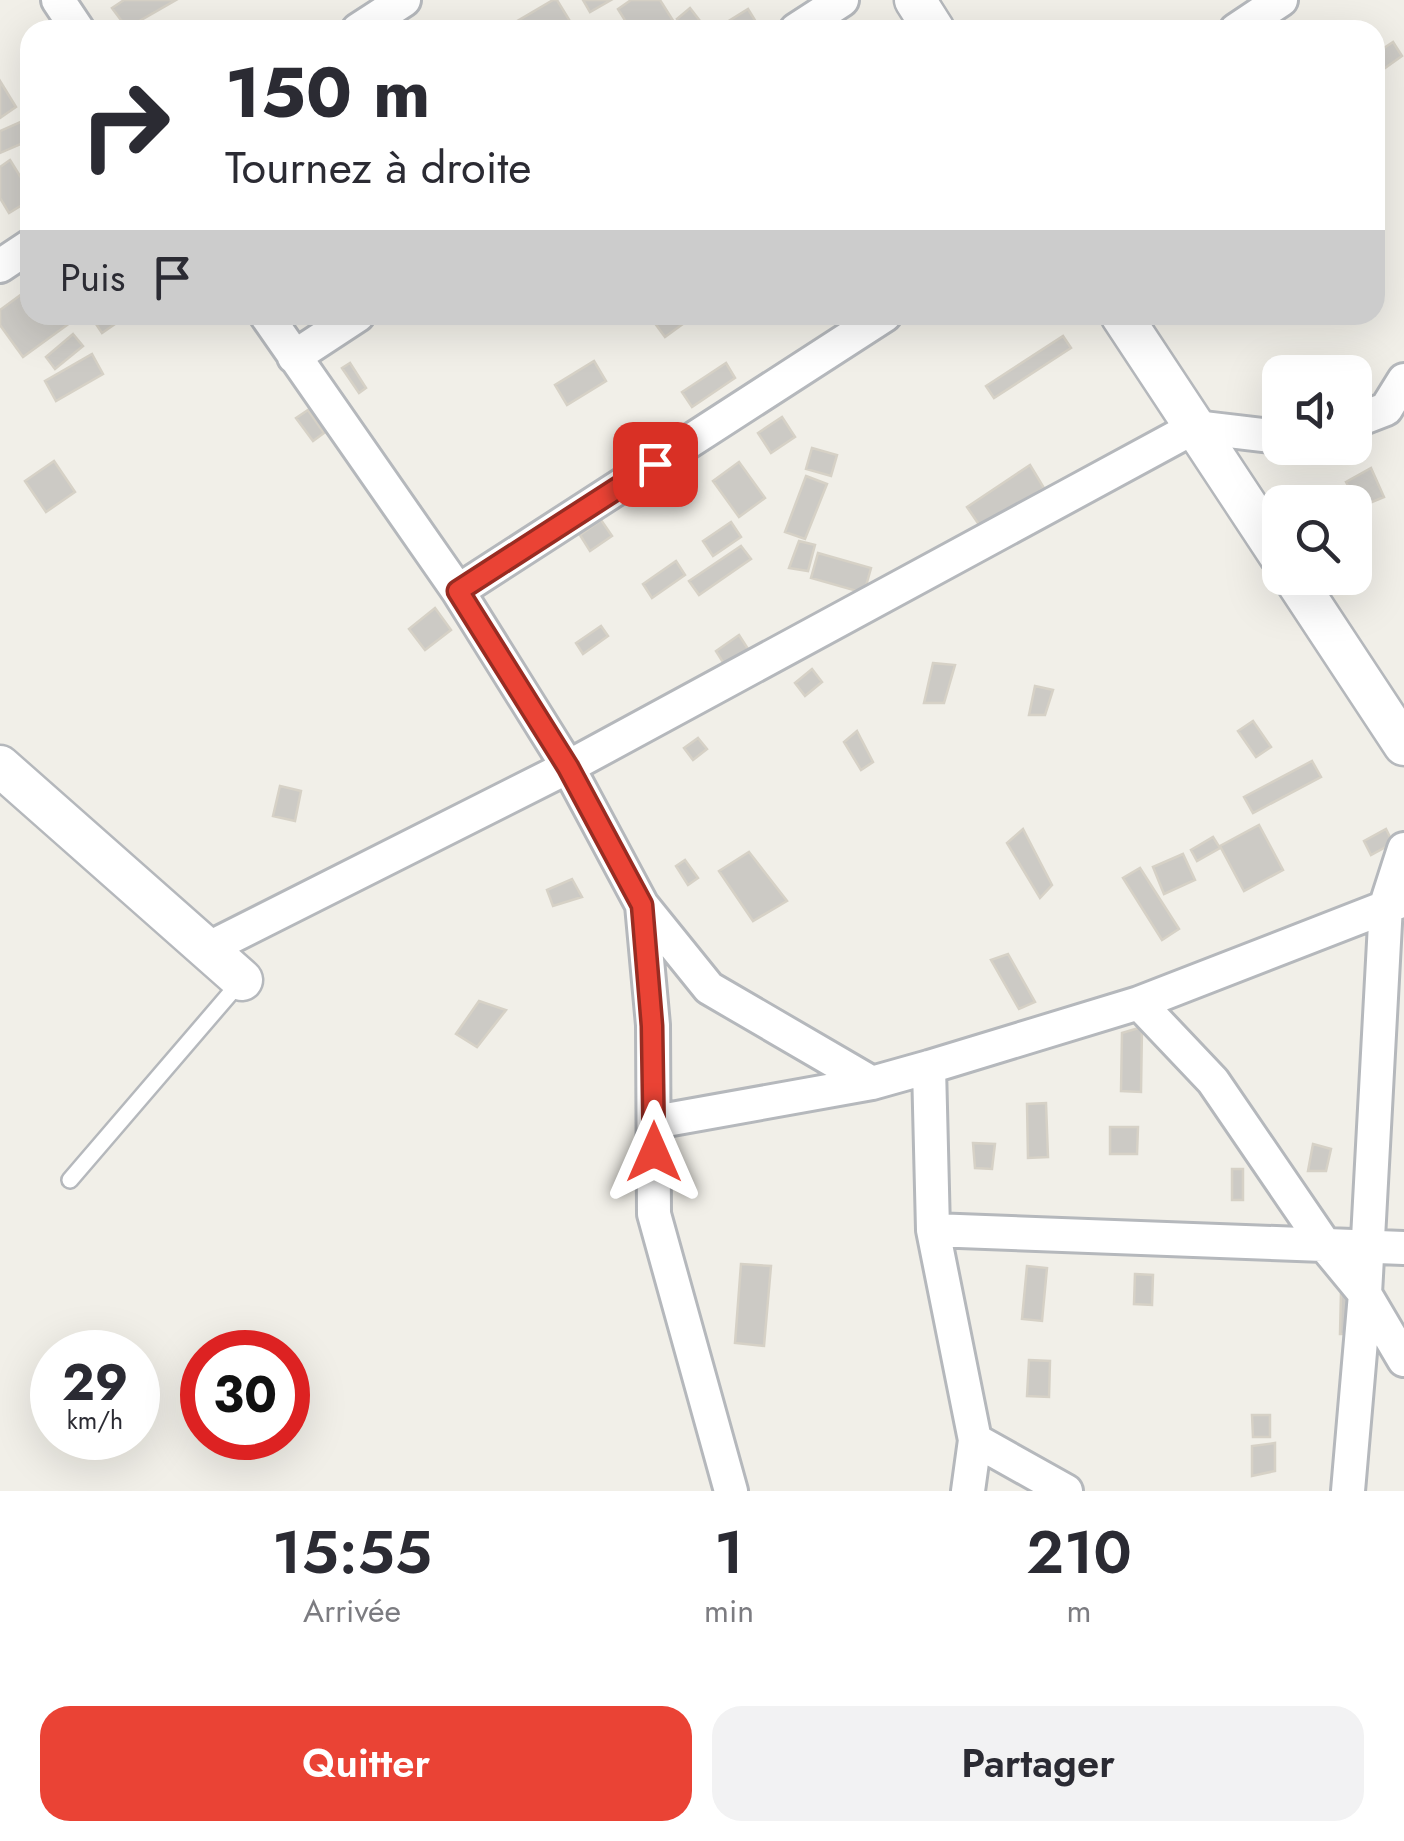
<!DOCTYPE html>
<html lang="fr">
<head>
<meta charset="utf-8">
<style>
	:root { --surface:#fff; --page:#f2f2f3; --text:#2b2b33; --muted:#7c7c81; --accent:#ea4335 }
	body { margin:0; font-family:Jost,sans-serif; background:var(--page); color:var(--text); height:100vh; display:flex; flex-direction:column; font-size:38px; white-space:nowrap }
	* { box-sizing:border-box; margin:0 }
	p { font-size:32px; color:var(--muted) }
	.icon { flex:none; width:55px; height:55px; fill:none; stroke:currentColor; stroke-width:2; stroke-linecap:round; stroke-linejoin:round }
	.map { position:relative; height:1491px; overflow:hidden }
	.side { display:flex; flex-direction:column; background:var(--surface); flex:1 }
	.side>* { flex:none }
	.guide { position:absolute; left:20px; top:20px; width:1365px; height:305px; border-radius:30px; box-shadow:0 10px 40px #0002; background:#fff; color:var(--text); overflow:hidden }
	.buttons { position:absolute; left:1262px; top:355px; display:grid; gap:20px }
	.buttons a { display:grid; place-items:center; width:110px; height:110px; border-radius:20px; background:var(--surface); box-shadow:0 10px 40px #0002; font-size:50px }
	.speed { position:absolute; left:30px; top:1330px; display:flex; gap:20px; font-size:50px; font-weight:700; text-align:center }
	.speed>* { display:grid; place-content:center; width:130px; height:130px; border-radius:50%; background:var(--surface); box-shadow:0 10px 40px #0002; line-height:1 }
	.speed small { font-size:25px; font-weight:400 }
	.speed .limit { border:15px solid #d22; background:#fff; color:#111 }
	.pin { position:absolute; display:grid; place-items:center; width:85px; height:85px; color:#fff; margin:-42px; border-radius:20px; box-shadow:0 5px 15px #0006 }
	.me { position:absolute; width:110px; margin:-55px; rotate:0deg; stroke-linejoin:round; filter:drop-shadow(0 0 8px #0008) }
	.turn { display:flex; align-items:center; gap:35px; height:210px; padding:0 40px; font-size:45px }
	.turn .icon { width:130px; height:130px; stroke-width:2.5 }
	.turn b { display:block; font-size:70px; line-height:85px }
	.then { display:flex; align-items:center; height:95px; padding:0 40px; background:#0003; gap:20px; font-size:38px }
	.eta { display:flex; justify-content:space-evenly; align-items:center; height:170px; text-align:center }
	.eta b { font-size:60px; font-weight:600; line-height:70px }
	.action { display:flex; gap:20px; margin-top:auto; padding:20px 40px }
	.action a { flex:1; height:115px; border-radius:30px; background:var(--accent); color:#fff; font-size:40px; font-weight:600; line-height:115px; text-align:center }
	.action a+a { background:var(--page); color:var(--text) }
	.map>svg:first-child { display:block }
</style>
</head>
<body>
<div class="map">
<svg width="1404" height="1491" viewBox="0 0 1404 1491">
	<rect width="100%" height="100%" fill="#f1efe8"/>
	<path fill="#cccac5" stroke="#d6d1c6" stroke-width="2.5" d="M124,0H176L127,28L112,8Z
		M553,0H557L573,26L502,30Z
		M583,0H611L590,12Z
		M631,0H660L679,30H631L618,9Z
		M690,8L707,30H685L677,19Z
		M748,9L756,22L744,30H728L724,24Z
		M1393,42L1402,56L1378,73L1375,54Z
		M0,81L16,107L0,118Z
		M25,120L30,140L0,153V131Z
		M10,160L30,192V200L9,213L0,198V167Z
		M30,288V315H71L74,320L23,357L0,325V310Z
		M90,315H128L102,333Z
		M664,315H683L687,321L665,337L654,322Z
		M73,334L83,346L55,369L46,357Z
		M1063,336L1071,348L994,398L986,386Z
		M92,354L103,374L56,401L45,381Z
		M594,361L606,381L567,405L555,385Z
		M350,363L366,388L359,393L342,368Z
		M726,363L735,378L692,407L682,392Z
		M1320,364L1346,368L1345,372H1318Z
		M308,410L324,433L313,441L296,418Z
		M782,417L795,437L771,453L758,433Z
		M812,448L837,455L831,476L806,469Z
		M54,461L75,492L46,512L25,481Z
		M739,462L765,498L739,517L713,481Z
		M1030,465L1044,488L982,529L967,507Z
		M1371,468L1384,497L1360,507L1346,482Z
		M806,476L827,484L805,539L785,532Z
		M601,520L612,536L590,551L580,535Z
		M731,522L741,537L713,556L703,541Z
		M799,541L815,545L808,571L789,568Z
		M741,546L751,559L699,595L689,581Z
		M818,553L871,568L864,593L811,578Z
		M676,561L685,575L652,598L643,584Z
		M435,608L451,630L425,650L409,629Z
		M601,626L608,636L583,654L576,643Z
		M739,635L750,652L726,667L716,651Z
		M933,663L955,665L944,703H924Z
		M812,669L822,682L805,696L795,683Z
		M1035,686L1053,690L1045,715H1029Z
		M1253,721L1271,747L1256,757L1238,731Z
		M857,731L873,762L861,770L844,742Z
		M698,738L707,749L693,760L684,748Z
		M1312,761L1321,777L1253,813L1244,797Z
		M280,786L301,791L295,821L273,816Z
		M1259,825L1283,870L1244,891L1220,846Z
		M1023,829L1052,885L1040,898L1007,843Z
		M1386,829L1393,843L1371,855L1364,841Z
		M1213,837L1220,848L1197,861L1191,850Z
		M749,852L787,901L753,921L719,871Z
		M1183,854L1195,880L1164,894L1153,867Z
		M685,860L698,878L688,885L676,866Z
		M1140,868L1179,929L1162,940L1123,878Z
		M572,879L582,897L553,906L547,890Z
		M1008,954L1035,1002L1019,1009L991,960Z
		M479,1001L506,1010L477,1047L456,1034Z
		M1142,1027L1141,1092L1121,1091L1122,1033Z
		M1046,1103L1048,1157L1028,1158L1027,1104Z
		M1110,1127H1138L1137,1154H1110Z
		M973,1143L995,1144L992,1169L975,1168Z
		M1313,1144L1331,1149L1326,1171H1308Z
		M1232,1169H1243V1200H1232Z
		M741,1264L771,1266L764,1346L735,1343Z
		M1027,1266L1047,1268L1042,1321L1022,1319Z
		M1135,1274L1153,1275L1152,1305L1134,1304Z
		M1341,1292H1353L1351,1334H1340Z
		M1029,1360L1050,1361L1049,1397L1027,1396Z
		M1252,1415H1270V1437H1253Z
		M1275,1443V1471L1252,1476V1446Z"/>
	<g fill="none" stroke-linecap="round" stroke-linejoin="round">
		<defs>
			<path id="service" d="M70,1180L240,982"/>
			<path id="minor" d="M58,0L78,30
				M358,30L404,0
				M796,30L842,0
				M1236,30L1281,0
				M0,266L30,246
				M266,315L458,591L568,767L642,905L653,1025L654,1214L731,1491
				M294,357L358,315
				M1355,421L1386,409L1404,380
				M458,591L885,315
				M642,905L709,988L872,1083
				M207,949L568,767L1195,427L1280,437
				M1139,1003L1213,1081L1327,1248L1365,1294L1404,1360
				M929,1067L933,1230L975,1440L968,1491
				M655,1122L872,1083L929,1067L1139,1003L1404,900
				M933,1230L1404,1248
				M975,1440L1066,1491
				M1348,1491L1365,1294L1386,905L1404,849"/>
			<path id="tertiary" d="M915,0L934,30
				M1121,315L1280,556
				M1294,578L1404,745
				M0,766L242,980"/>
		</defs>
		<use href="#service" stroke="#b5b8bc" stroke-width="20"/>
		<use href="#minor" stroke="#b5b8bc" stroke-width="38"/>
		<use href="#tertiary" stroke="#b5b8bc" stroke-width="45"/>
		<use href="#service" stroke="#fff" stroke-width="15"/>
		<use href="#minor" stroke="#fff" stroke-width="32"/>
		<use href="#tertiary" stroke="#fff" stroke-width="40"/>
	</g>
	<g fill="none" stroke-linecap="round" stroke-linejoin="round">
		<defs>
			<path id="route" d="M654,1152L652,1026L642,905L568,767L458,591L655,464"/>
		</defs>
		<use href="#route" stroke="#982c22" stroke-width="25"/>
		<use href="#route" stroke="#ea4335" stroke-width="18"/>
	</g>
</svg>
<div class="buttons">
<a><svg class="icon" aria-label="sound" viewBox="0 0 24 24"><path d="M4 9h4l5-4v14l-5-4H4zM17 9q2 3 0 6"/></svg></a>
<a><svg class="icon" aria-label="search" viewBox="0 0 24 24"><circle cx="10" cy="10" r="6"/><path d="M15 15l6 6"/></svg></a>
</div>
<div class="speed"><div>29<small>km/h</small></div><div class="limit">30</div></div>
<div class="pin" style="left:655px;top:464px;background:#d93025"><svg class="icon" aria-label="arrive" viewBox="0 0 24 24"><path d="M6 21V4h12l-3 4 3 4H6"/></svg></div>
<svg class="me" style="left:654px;top:1152px" viewBox="-20 -20 40 40"><path d="M0-17L14 15 0 8-14 15z" fill="#ea4335" stroke="#fff" stroke-width="4"/></svg>
<div class="guide">
<div class="turn"><svg class="icon" aria-label="right" viewBox="0 0 24 24"><path d="M7 20v-9h11M14 6l5 5-5 5"/></svg><div><b>150 m</b>Tournez à droite</div></div>
<div class="then">Puis<svg class="icon" aria-label="arrive" viewBox="0 0 24 24"><path d="M6 21V4h12l-3 4 3 4H6"/></svg></div>
</div>
</div>
<section class="side">
<div class="eta">
<div><b>15:55</b><p>Arrivée</p></div>
<div><b>1</b><p>min</p></div>
<div><b>210</b><p>m</p></div>
</div>
<div class="action"><a>Quitter</a><a>Partager</a></div>
</section>
</body>
</html>
